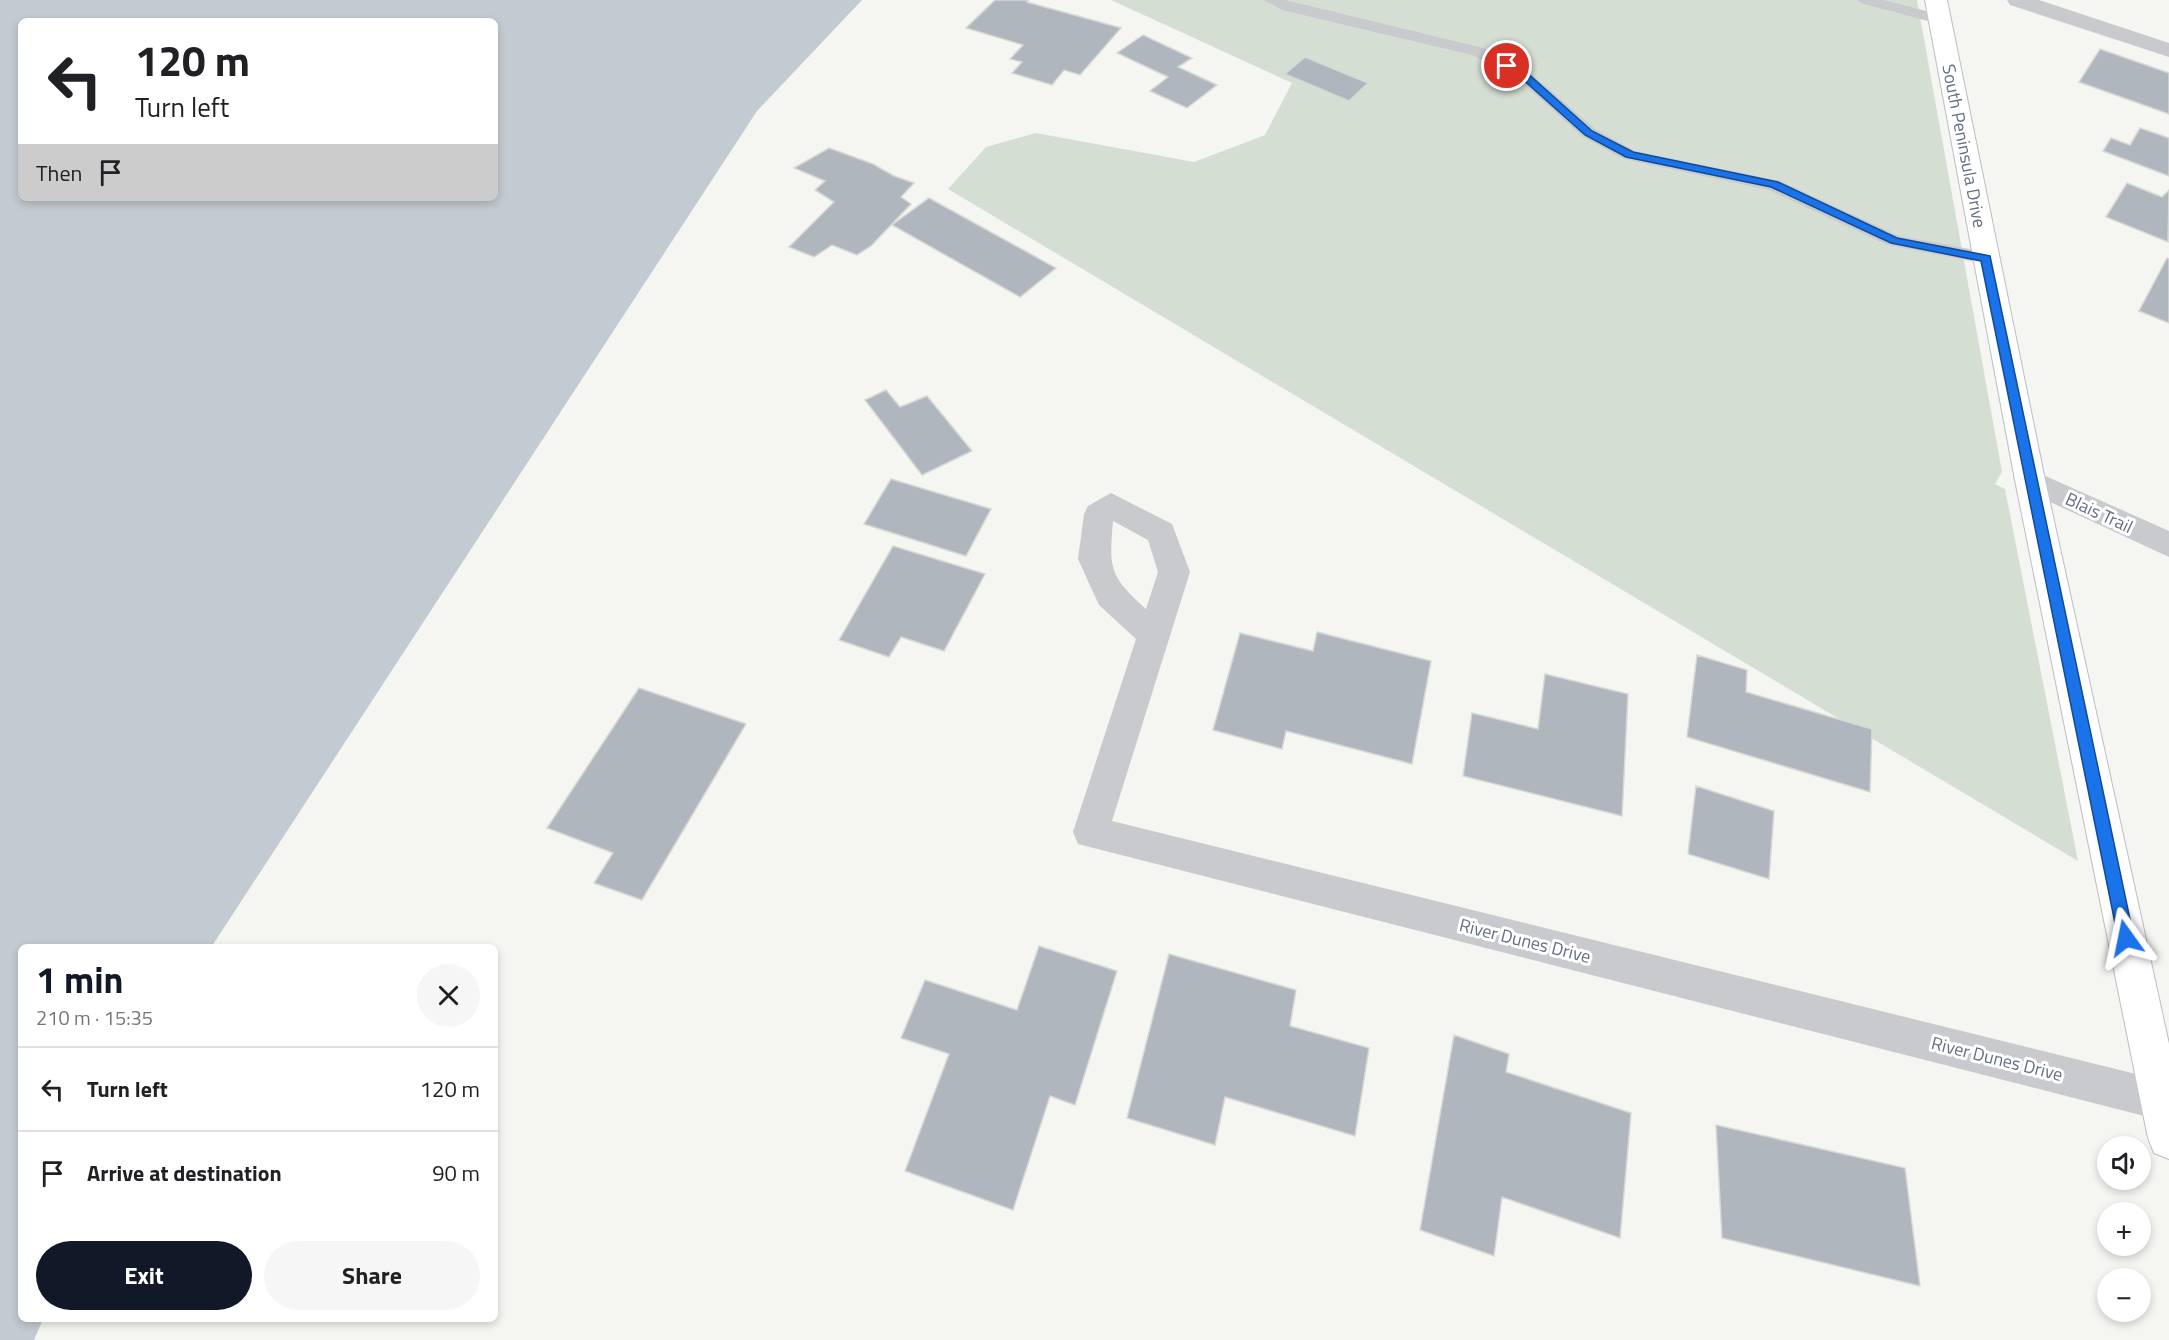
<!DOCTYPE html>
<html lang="en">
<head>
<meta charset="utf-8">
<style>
	:root { --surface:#fff; --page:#f6f6f6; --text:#202124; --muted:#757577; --line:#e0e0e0; --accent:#111827 }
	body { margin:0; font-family:"Titillium Web",sans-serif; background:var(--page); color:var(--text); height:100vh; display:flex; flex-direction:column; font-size:22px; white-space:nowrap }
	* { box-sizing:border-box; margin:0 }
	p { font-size:20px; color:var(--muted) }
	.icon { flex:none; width:33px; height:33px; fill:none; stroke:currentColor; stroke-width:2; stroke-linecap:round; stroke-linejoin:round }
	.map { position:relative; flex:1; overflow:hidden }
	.sheet { position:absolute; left:18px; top:944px; width:480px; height:378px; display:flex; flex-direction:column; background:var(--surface); border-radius:9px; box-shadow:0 3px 9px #0003 }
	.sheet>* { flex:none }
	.banner { position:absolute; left:18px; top:18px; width:480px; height:183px; border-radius:9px; box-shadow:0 3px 9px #0003; background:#fff; color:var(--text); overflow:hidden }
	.buttons { position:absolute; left:2097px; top:1136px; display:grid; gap:12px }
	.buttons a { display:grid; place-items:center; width:54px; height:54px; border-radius:50%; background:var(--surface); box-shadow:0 3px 9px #0003; font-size:30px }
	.pin { position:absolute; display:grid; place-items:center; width:51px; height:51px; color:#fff; margin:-26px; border:3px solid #fff; border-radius:50%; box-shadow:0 2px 6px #0007 }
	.me { position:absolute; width:66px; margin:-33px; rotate:348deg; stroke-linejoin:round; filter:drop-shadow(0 0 4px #0008) }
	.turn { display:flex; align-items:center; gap:21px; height:126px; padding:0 18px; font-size:27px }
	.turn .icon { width:78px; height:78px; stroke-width:2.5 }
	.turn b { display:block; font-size:42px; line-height:51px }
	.then { display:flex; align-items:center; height:57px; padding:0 18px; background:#0003; gap:12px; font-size:22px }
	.round { display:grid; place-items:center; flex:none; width:63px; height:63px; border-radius:32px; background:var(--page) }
	.overview { display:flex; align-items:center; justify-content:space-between; height:102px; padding:0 18px }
	h1 { font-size:36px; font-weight:700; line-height:45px; color:var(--accent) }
	.button { display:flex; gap:12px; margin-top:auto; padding:12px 18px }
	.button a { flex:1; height:69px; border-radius:36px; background:var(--accent); color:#fff; font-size:24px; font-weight:700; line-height:69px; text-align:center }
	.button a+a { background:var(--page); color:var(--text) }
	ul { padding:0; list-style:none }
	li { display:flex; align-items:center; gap:18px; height:84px; padding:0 18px; border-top:2px solid var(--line) }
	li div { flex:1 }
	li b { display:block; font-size:22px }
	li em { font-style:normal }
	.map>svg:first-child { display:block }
</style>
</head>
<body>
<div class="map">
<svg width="2169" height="1340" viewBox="0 0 2169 1340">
	<rect width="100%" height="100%" fill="#f5f6f2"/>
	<path fill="#d5ded3" d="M1111,0H1917L2002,472L1995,484L2005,489L2078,861L948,189L986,147L1036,133L1194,162L1265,135L1292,83Z"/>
	<path fill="#c3cbd2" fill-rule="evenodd" d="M0,0H862L757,111L212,946H21V1318L43,1319L34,1340H0ZM21,21H495V198H21Z"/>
	<path fill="#b0b6bd" stroke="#d7d8d5" stroke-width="1.5" d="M995,0H1029L1027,2L1121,28L1080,75L1064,70L1052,85L1012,73L1022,62L1010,59L1023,45L966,28Z
		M1143,35L1192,58L1178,67L1217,85L1187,108L1150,91L1168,77L1117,53Z
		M2100,49L2169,73V114L2079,82Z
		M1305,57L1368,83L1349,101L1285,74Z
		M2140,128L2169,138V176L2103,151L2111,138L2130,145Z
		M829,148L873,164L894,176L914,183L901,197L911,204L871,246L857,255L832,245L814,257L789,247L834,202L815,190L825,181L794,168Z
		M2127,183L2162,197L2169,190L2168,242L2106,217Z
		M929,198L1056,268L1020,297L892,225Z
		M2167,258L2169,259V323L2139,311Z
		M886,390L900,407L927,396L972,451L922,475L865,400Z
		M891,479L991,509L966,556L864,524Z
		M893,546L985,574L944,651L901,637L889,657L839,640Z
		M1317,632L1431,661L1412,764L1286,731L1282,749L1213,730L1240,633L1313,651Z
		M1697,655L1747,670L1746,692L1872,729L1870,792L1687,737Z
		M1545,674L1628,694L1622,816L1463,776L1472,713L1538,729Z
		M639,688L746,724L642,900L594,883L613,853L547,828Z
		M1696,786L1774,811L1769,879L1688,854Z
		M1039,946L1117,971L1075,1105L1050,1096L1013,1210L905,1171L949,1054L901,1038L925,980L1017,1010Z
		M1169,954L1296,990L1290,1026L1369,1048L1355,1136L1225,1097L1215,1145L1127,1118Z
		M1454,1035L1509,1054L1506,1072L1631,1113L1620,1238L1502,1197L1494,1256L1420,1230Z
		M1716,1125L1905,1168L1920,1286L1722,1238Z"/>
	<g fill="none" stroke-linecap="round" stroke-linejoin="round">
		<defs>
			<path id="secondary" d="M1925,0H1947L2045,480L2169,1044V1159L2154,1153L2148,1138L2015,480Z"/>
		</defs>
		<use href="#secondary" stroke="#babdc3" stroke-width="2"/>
		<path fill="#c8cace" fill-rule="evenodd" d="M1264,0H1285L1483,48L1528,71L1595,129L1635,151L1780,181L1899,236L1986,252L1993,254L1995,258L1993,262L1986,264L1888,245L1769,190L1624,159L1583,137L1516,77L1472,55L1282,10Z
			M1858,0H1884L1945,16L1947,19L1939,24L1861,3Z"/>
		<path fill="#c8cace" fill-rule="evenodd" d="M2007,0H2039L2169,43V57L2010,5Z
			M2030,469L2169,531V557L2020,488L2015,480L2020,472Z
			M1111,493L1172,524L1190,572L1112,821L2160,1080L2169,1083V1117L2160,1120L1078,844L1073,832L1136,639L1099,605L1078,559L1084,514L1088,506ZM1113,521L1148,540L1158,572L1146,609C1109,576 1109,569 1113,521Z"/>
		<use href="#secondary" fill="#fff" fill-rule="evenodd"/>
	</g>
	<path fill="#1a73e8" stroke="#114b97" stroke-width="1.5" d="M1507,63L1526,72L1592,131L1633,152L1778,182L1897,238L1990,256L2134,938L2131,943L2126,945L2120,943L2118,938L1981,261L1891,243L1771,187L1626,157L1585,135L1519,76L1504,68V64Z"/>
	<g text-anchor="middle" stroke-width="6" stroke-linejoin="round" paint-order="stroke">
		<g font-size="18" fill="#636f86" stroke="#fff">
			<text transform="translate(1964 146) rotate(79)" y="6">South Peninsula Drive</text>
			<text transform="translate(2099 513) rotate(25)" y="6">Blais Trail</text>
			<text transform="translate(1525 941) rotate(14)" y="6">River Dunes Drive</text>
			<text transform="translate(1997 1059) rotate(14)" y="6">River Dunes Drive</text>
		</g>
	</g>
</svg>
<div class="buttons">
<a><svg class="icon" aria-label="sound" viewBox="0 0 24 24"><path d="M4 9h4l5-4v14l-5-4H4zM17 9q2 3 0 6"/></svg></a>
<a>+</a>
<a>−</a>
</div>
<div class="pin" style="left:1507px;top:66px;background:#d93025"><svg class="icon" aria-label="arrive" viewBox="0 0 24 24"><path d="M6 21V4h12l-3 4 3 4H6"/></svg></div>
<svg class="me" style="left:2126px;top:938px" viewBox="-20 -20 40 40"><path d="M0-17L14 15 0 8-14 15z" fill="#1a73e8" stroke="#fff" stroke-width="4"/></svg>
<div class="banner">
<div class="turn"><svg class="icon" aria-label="left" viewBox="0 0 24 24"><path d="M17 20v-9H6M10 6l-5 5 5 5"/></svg><div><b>120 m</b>Turn left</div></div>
<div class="then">Then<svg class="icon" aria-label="arrive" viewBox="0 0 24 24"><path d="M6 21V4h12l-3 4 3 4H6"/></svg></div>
</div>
<section class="sheet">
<div class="overview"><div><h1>1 min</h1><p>210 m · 15:35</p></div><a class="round"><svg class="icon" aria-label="close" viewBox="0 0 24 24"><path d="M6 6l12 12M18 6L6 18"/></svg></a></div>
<ul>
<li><svg class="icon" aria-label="left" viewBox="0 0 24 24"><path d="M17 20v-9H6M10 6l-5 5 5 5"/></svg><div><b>Turn left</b></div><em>120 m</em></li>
<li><svg class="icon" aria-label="arrive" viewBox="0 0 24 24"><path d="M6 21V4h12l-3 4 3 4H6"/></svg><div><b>Arrive at destination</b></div><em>90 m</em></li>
</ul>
<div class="button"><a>Exit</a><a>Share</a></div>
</section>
</div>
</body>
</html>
